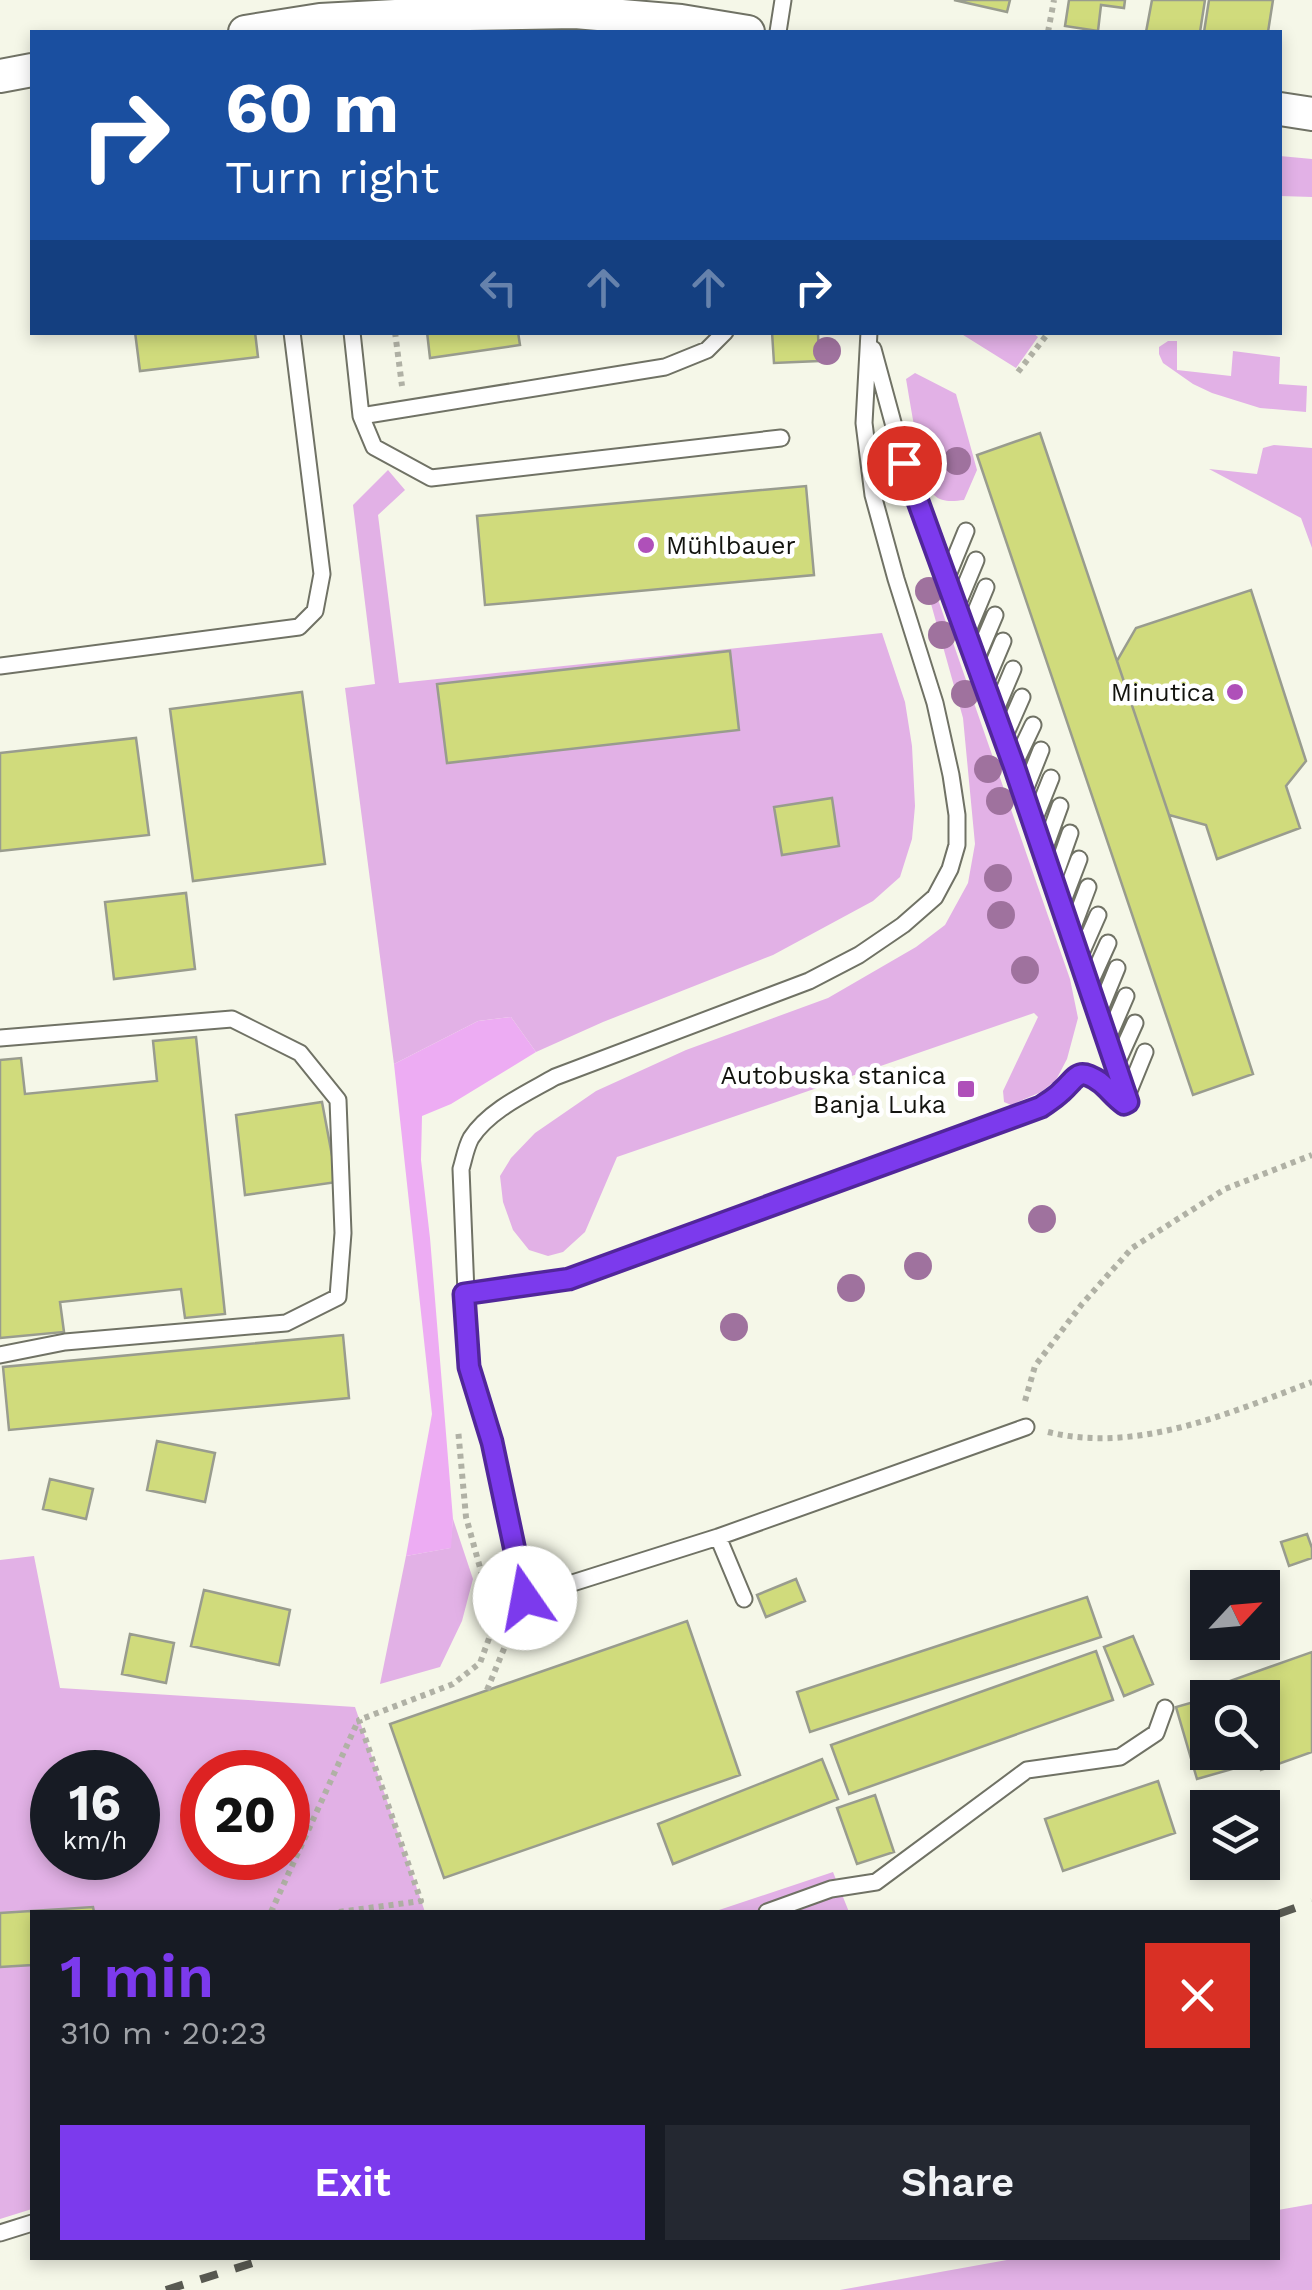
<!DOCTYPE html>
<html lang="en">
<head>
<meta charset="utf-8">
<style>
	:root { --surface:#171b24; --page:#242831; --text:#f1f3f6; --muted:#9ea1a6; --accent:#7c3aed }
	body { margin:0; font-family:"Work Sans",sans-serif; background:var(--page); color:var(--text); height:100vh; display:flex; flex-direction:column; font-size:38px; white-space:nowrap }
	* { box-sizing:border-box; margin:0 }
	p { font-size:32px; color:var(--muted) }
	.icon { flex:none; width:55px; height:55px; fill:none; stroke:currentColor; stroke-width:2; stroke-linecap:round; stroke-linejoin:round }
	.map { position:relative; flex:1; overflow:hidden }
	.sheet { position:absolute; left:30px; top:1910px; width:1250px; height:350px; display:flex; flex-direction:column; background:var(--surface); border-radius:0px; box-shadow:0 5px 15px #0003 }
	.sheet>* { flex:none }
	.banner { position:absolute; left:30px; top:30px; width:1252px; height:305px; border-radius:0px; box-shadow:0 5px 15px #0003; background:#1a4fa0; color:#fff; overflow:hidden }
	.needle { width:65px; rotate:64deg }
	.tools { position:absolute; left:1190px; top:1570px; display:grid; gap:20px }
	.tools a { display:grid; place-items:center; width:90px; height:90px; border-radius:0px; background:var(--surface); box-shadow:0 5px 15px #0003; font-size:50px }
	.speed { position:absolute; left:30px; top:1750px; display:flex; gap:20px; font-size:50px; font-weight:700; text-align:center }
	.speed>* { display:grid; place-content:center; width:130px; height:130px; border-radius:50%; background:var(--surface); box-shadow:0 5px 15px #0003; line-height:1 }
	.speed small { font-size:25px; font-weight:400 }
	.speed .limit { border:15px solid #d22; background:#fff; color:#111 }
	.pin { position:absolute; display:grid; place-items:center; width:85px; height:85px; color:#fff; margin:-42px; border:5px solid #fff; border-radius:50%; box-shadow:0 2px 10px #0007 }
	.me { position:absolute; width:110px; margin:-55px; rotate:348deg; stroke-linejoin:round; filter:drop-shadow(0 0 8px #0008) }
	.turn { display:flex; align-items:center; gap:35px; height:210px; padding:0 30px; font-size:45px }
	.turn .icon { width:130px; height:130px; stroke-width:2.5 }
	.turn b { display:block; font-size:70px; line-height:85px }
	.lanes { display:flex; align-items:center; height:95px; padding:0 30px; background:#0003; justify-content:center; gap:50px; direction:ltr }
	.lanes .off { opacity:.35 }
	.round { display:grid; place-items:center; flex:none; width:105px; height:105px; border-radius:0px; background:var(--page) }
	.headline { display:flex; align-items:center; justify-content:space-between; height:170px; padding:0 30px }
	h1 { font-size:60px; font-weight:600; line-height:75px; color:var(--accent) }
	.cta { display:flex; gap:20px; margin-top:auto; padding:20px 30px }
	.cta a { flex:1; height:115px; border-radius:0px; background:var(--accent); color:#fff; font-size:40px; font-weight:600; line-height:115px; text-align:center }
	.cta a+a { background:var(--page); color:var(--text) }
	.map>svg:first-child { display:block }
</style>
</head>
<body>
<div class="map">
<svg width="1312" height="2290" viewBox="0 0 1312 2290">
	<rect width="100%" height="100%" fill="#f5f7e8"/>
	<path fill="#e2b1e6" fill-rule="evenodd" d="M1280,156L1312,159V197L1280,196Z
		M960,333H1033L1038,337L1016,368Z
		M1168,341H1177V370L1231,376L1233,351L1280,357L1279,384L1307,386L1306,412L1260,408L1212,393L1193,384L1163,363L1159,354V347Z
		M915,373L956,394L977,470L964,500C954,501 942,503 934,495C922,482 910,401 906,379Z
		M1274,445L1312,448V548L1301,518L1209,469L1257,474L1263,448Z
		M388,470L405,490L378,515L399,683L882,633L905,702L912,746L915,806L912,839L900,877L873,901L773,955L603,1022L536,1052L511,1017L478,1021L394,1064L345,688L375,684L353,505Z
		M933,585L1070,979L1078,1018L1067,1059L1056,1080L1041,1092L1011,1105L1004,1102L1003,1091L1038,1017L1034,1013L617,1157L585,1232L563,1252L548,1256L529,1250L513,1230L503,1202L500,1176L511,1158L535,1133L596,1091L686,1050L828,998L916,947L945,925L968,883L975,844L963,718L926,586Z
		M453,1519L473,1579L462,1621L440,1667L380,1684L406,1556L450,1548Z
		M34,1556L60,1688L355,1707L425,1912H32V2209L0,2219V1560ZM52,1772H138V1858H52ZM202,1772H288V1858H202Z
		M833,1872L849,1912H713Z
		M1312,2204V2290H840L1018,2258H1278V2210Z"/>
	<path fill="#edacf3" d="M511,1017L536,1052L451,1104L422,1116L421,1160L430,1238L453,1519L451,1548L406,1556L432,1414L394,1064L478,1021Z"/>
	<path fill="#d0db7c" stroke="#999c8e" stroke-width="2.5" d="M954,0H1010L1007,12Z
		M1069,0H1125L1124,8L1101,5L1098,31L1065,26Z
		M1152,0H1205L1200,32H1146Z
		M1209,0H1273L1268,32H1204Z
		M135,332H255L258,357L140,371Z
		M427,332H518L520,345L430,358Z
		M772,332H818L819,361L774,363Z
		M1040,433L1169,815L1253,1074L1193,1095L977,455Z
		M806,486L814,575L485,605L477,516Z
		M1251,590L1306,761L1286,786L1300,828L1217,859L1206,825L1169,815L1117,661L1136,628Z
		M730,651L739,730L447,763L437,684Z
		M302,692L325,864L193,881L170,709Z
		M136,738L149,835L0,851V753Z
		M832,798L839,846L782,855L774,807Z
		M186,893L195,969L114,979L105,902Z
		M196,1037L225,1314L185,1318L181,1289L60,1302L64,1332L0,1338V1060L21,1058L25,1094L157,1081L153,1041Z
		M322,1102L337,1182L245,1195L236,1115Z
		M343,1335L349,1398L9,1430L3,1367Z
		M157,1441L215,1453L205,1502L147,1490Z
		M50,1479L93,1489L86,1519L43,1509Z
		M1307,1534L1312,1548V1558L1289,1566L1281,1542Z
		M796,1579L805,1601L766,1617L757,1595Z
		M204,1590L290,1610L279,1665L191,1646Z
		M1087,1597L1101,1637L810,1732L797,1692Z
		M687,1621L740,1775L444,1878L390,1724Z
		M130,1634L174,1643L166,1683L122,1674Z
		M1133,1636L1153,1684L1124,1696L1104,1647Z
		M1096,1651L1113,1700L849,1794L831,1745Z
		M1312,1652V1752L1261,1770L1255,1752H1262V1698H1236L1230,1681Z
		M1208,1698V1752H1239L1243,1766L1197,1779L1176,1707Z
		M822,1759L838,1799L673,1864L658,1824Z
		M1158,1781L1175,1833L1063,1871L1045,1819Z
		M875,1795L894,1852L857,1864L837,1808Z
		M93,1907L94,1912H32V1965L0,1967V1913Z"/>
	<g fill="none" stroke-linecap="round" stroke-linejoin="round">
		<defs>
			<path id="service" d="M778,32L783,0
				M352,332L361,416L374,447L431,478L781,438
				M869,332L864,423L873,495L896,579L935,703L951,775L957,815V845L950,869L935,897L903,925L859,955L809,981L555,1077C527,1093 489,1110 471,1138C466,1147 464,1159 461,1169L469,1367L492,1441L525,1598L718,1537L1026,1427
				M361,416L665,367L707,350L725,332
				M946,580L966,531
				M956,608L976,560
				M966,635L986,587
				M975,662L995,615
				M0,666L299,627L315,611L322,574L292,332
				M984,686L1003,641
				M994,714L1013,669
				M1003,740L1022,697
				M1013,767L1033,725
				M1023,795L1041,750
				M1033,823L1051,778
				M1043,853L1060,806
				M1053,881L1070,833
				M1061,906L1079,859
				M1071,932L1088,887
				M1079,958L1098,915
				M1089,985L1108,943
				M1098,1014L1117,968
				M0,1038L232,1019L300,1053L338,1100L343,1233L338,1297L286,1323L65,1342L0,1355
				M1107,1040L1126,996
				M1116,1065L1135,1023
				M1127,1096L1145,1052
				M464,1293L569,1279L1041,1107C1048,1102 1055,1098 1061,1092C1077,1078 1077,1066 1100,1082C1109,1089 1115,1098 1124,1104L1128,1102L1013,767L904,463L873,349
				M718,1537L744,1599
				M767,1912L831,1889L876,1882L1027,1770L1120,1757L1156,1733L1165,1708
				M0,2233L32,2223"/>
			<path id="minor" d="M245,32L320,20L414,15L575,12L681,21L748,32
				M0,76L32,70
				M1280,109L1312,114"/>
		</defs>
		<use href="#service" stroke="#707265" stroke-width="19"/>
		<use href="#minor" stroke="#707265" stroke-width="36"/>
		<path stroke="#b0b1a5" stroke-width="6" stroke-dasharray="5 5" stroke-linecap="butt" d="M1048,32L1054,0
			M395,332L402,386
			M1018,372L1049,332
			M1025,1401L1035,1366L1082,1304L1132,1248L1225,1189L1312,1155
			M1048,1432C1137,1454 1229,1413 1312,1382
			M487,1690L515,1622
			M271,1912L358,1721
			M339,1912L421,1901L359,1720L453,1684L480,1663L495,1622L466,1517L458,1429"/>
		<use href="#service" stroke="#fff" stroke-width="15"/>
		<use href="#minor" stroke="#fff" stroke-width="32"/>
		<path stroke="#595a52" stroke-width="8" stroke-dasharray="18 18" stroke-linecap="butt" d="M1278,1914L1312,1902
			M166,2290L269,2258"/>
	</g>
	<g fill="#9f729e">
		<circle cx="827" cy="351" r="14"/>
		<circle cx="957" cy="461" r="14"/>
		<circle cx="929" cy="591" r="14"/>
		<circle cx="942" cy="635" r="14"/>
		<circle cx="965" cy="694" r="14"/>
		<circle cx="988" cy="769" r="14"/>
		<circle cx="1000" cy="801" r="14"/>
		<circle cx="998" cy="878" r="14"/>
		<circle cx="1001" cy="915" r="14"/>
		<circle cx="1025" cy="970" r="14"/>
		<circle cx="1042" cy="1219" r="14"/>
		<circle cx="918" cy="1266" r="14"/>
		<circle cx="851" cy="1288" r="14"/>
		<circle cx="734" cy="1327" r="14"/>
	</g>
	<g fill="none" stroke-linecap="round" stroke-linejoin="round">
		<defs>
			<path id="route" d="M525,1598L492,1442L469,1367L464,1294L569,1279L1041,1107C1048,1102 1055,1098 1061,1092C1077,1078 1077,1066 1100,1082C1109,1089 1115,1098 1124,1104L1128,1102L1014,766L904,463"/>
		</defs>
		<use href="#route" stroke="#51269a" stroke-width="25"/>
		<use href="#route" stroke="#7c3aed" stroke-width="18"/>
	</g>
	<g fill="#af50b9" stroke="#fff" stroke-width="4">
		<circle cx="646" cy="545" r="10"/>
		<circle cx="1235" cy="692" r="10"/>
		<rect x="956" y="1079" width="20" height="20" rx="5"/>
	</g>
	<g text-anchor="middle" stroke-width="9" stroke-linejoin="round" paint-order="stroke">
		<g font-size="25" fill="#13140f" stroke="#fff" text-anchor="end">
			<text x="666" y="554" text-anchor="start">Mühlbauer</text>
			<text x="1215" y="701">Minutica</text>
			<text x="946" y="1084">Autobuska stanica<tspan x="946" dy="29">Banja Luka</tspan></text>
		</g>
	</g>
</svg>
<div class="tools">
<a><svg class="needle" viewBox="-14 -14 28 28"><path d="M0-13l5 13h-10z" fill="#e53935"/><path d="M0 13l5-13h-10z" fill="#9ea1a6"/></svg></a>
<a><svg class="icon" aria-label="search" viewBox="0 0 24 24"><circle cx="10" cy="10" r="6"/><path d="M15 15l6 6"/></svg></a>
<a><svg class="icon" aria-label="layers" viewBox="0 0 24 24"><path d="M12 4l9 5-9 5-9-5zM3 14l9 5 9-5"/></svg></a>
</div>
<div class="speed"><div>16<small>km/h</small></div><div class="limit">20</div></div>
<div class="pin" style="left:904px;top:463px;background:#d93025"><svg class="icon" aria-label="arrive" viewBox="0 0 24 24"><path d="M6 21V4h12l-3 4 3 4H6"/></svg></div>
<svg class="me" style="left:525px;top:1598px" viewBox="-20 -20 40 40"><circle r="19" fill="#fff"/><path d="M0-13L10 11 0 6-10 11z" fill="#7c3aed"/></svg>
<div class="banner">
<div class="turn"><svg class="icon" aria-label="right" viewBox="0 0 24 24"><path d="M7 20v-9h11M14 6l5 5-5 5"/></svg><div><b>60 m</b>Turn right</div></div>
<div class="lanes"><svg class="icon off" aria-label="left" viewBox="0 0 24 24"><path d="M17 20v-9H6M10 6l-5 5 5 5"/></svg><svg class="icon off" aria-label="ahead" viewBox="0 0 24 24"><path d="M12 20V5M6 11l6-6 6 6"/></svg><svg class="icon off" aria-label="ahead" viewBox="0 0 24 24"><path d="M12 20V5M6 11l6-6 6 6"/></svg><svg class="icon" aria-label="right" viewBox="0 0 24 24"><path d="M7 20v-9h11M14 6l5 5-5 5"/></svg></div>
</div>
<section class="sheet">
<div class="headline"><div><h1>1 min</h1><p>310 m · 20:23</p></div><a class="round" style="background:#d93025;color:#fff"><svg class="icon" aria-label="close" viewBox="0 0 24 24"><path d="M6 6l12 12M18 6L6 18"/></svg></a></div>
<div class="cta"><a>Exit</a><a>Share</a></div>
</section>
</div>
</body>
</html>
